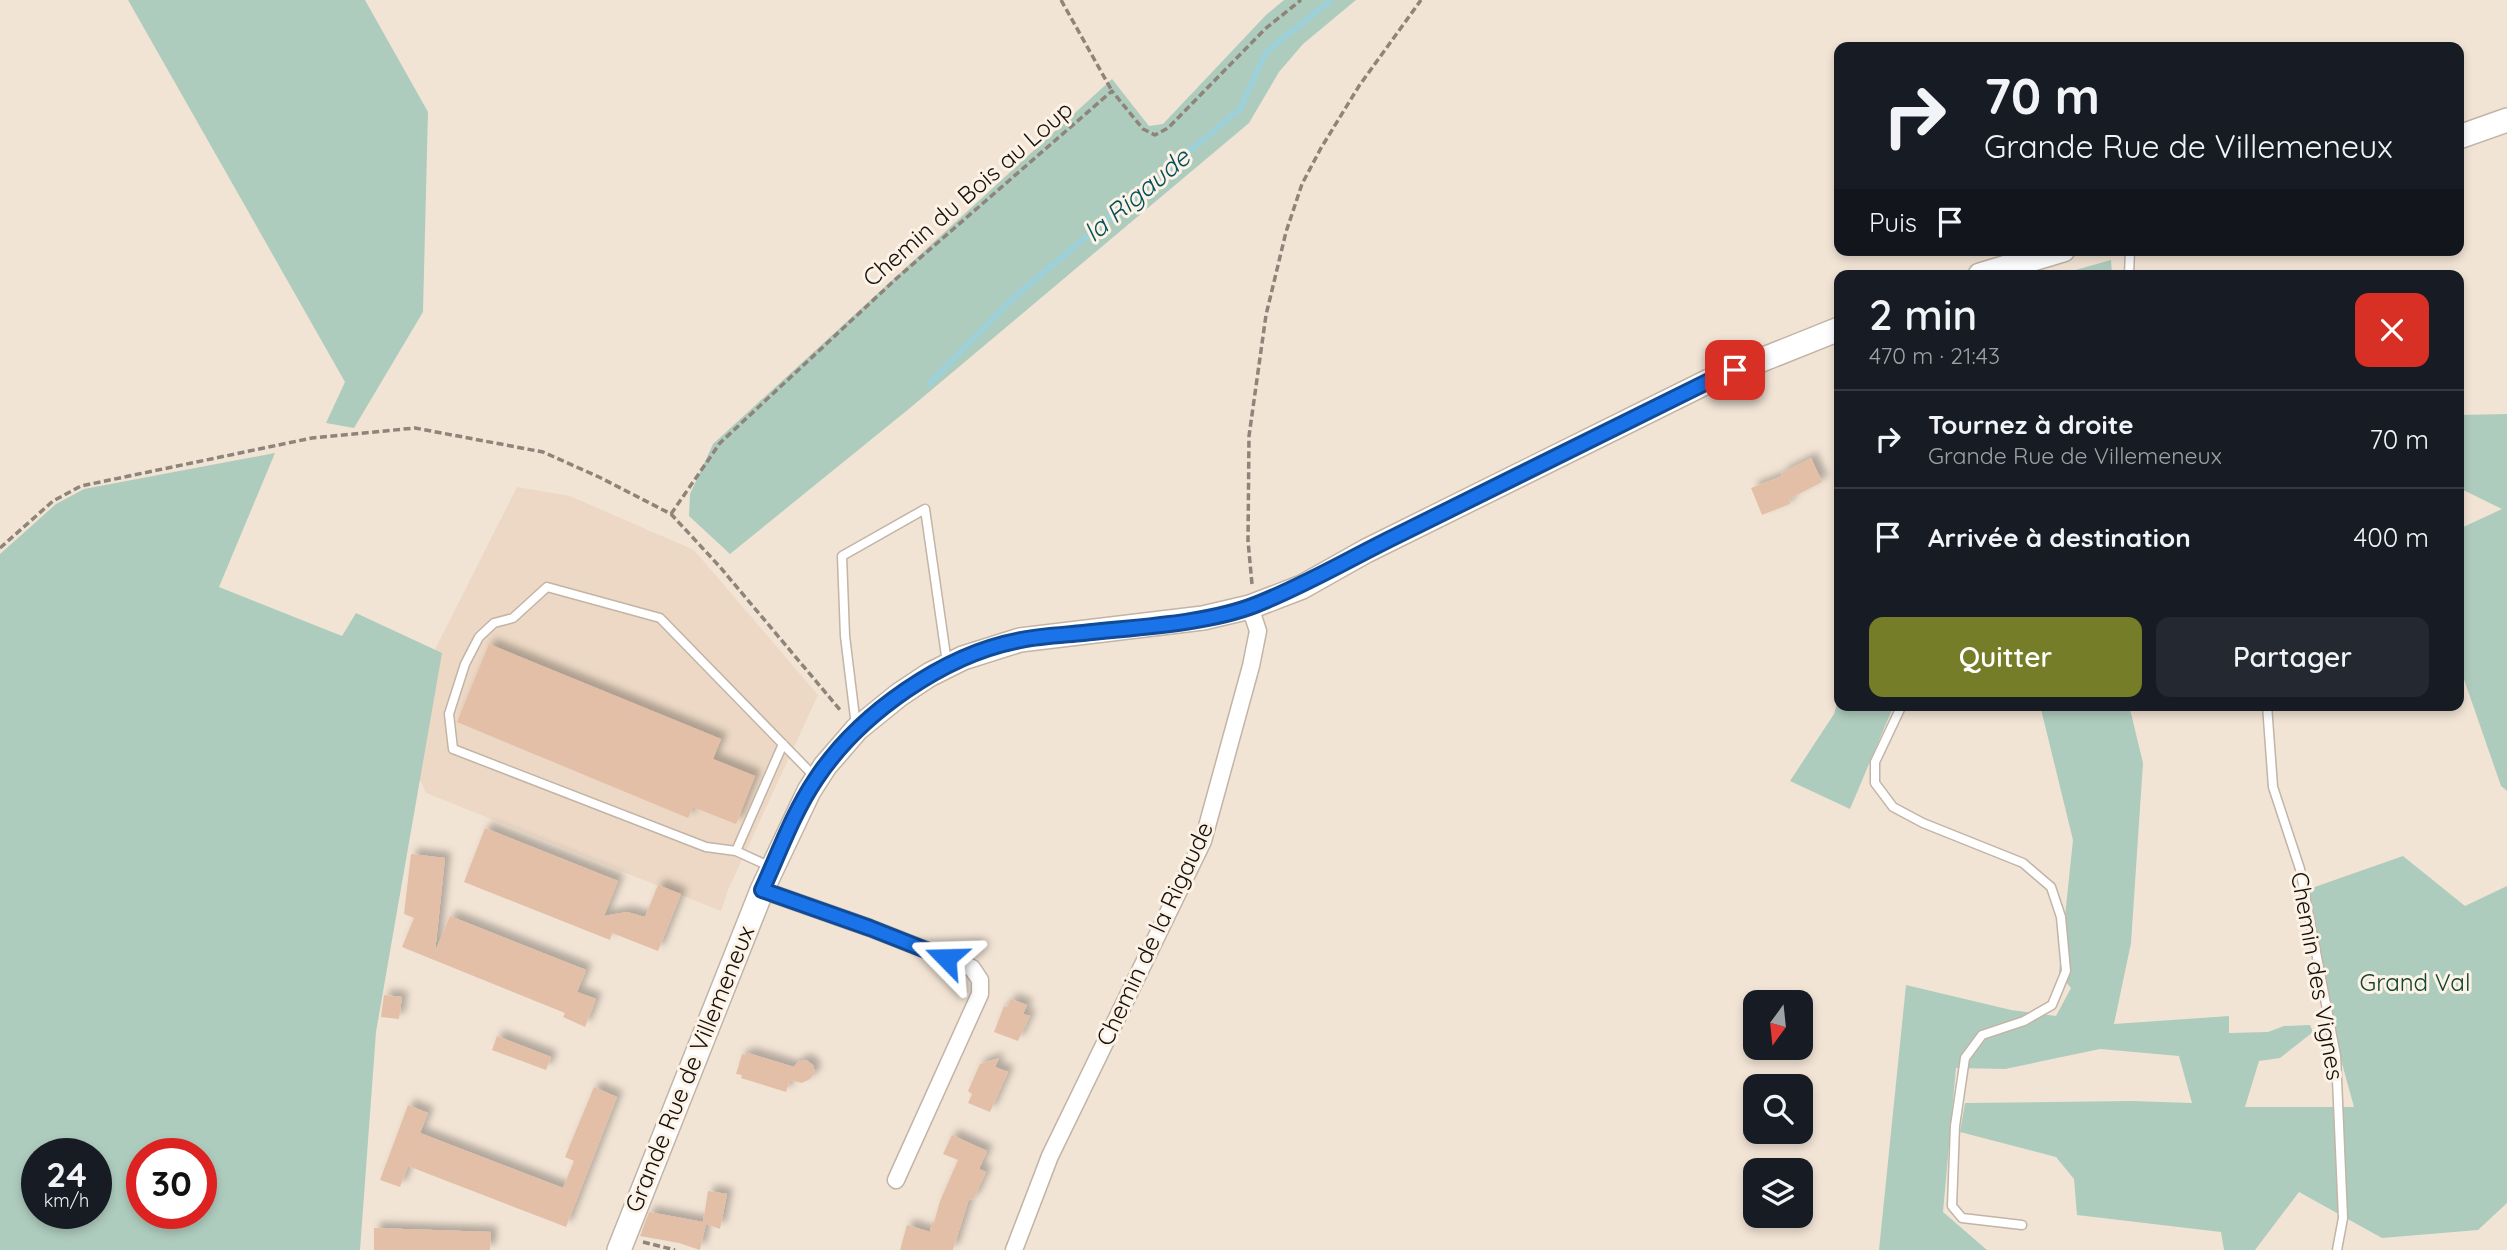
<!DOCTYPE html>
<html lang="fr">
<head>
<meta charset="utf-8">
<style>
	:root { --surface:#171b24; --page:#242831; --text:#f1f3f6; --muted:#9ea1a6; --line:#363941; --accent:#767d28 }
	body { margin:0; font-family:Quicksand,sans-serif; background:var(--page); color:var(--text); height:100vh; display:flex; flex-direction:column; font-size:26px; white-space:nowrap }
	* { box-sizing:border-box; margin:0 }
	p { font-size:23px; color:var(--muted) }
	.icon { flex:none; width:38px; height:38px; fill:none; stroke:currentColor; stroke-width:2; stroke-linecap:round; stroke-linejoin:round }
	.map { position:relative; flex:1; overflow:hidden }
	.drawer { position:absolute; left:1834px; top:270px; width:630px; height:441px; display:flex; flex-direction:column; background:var(--surface); border-radius:14px; box-shadow:0 4px 10px #0003 }
	.drawer>* { flex:none }
	.top-card { position:absolute; left:1834px; top:42px; width:630px; height:214px; border-radius:14px; box-shadow:0 4px 10px #0003; background:#171b24; color:var(--text); overflow:hidden }
	.needle { width:46px; rotate:195deg }
	.buttons { position:absolute; left:1743px; top:990px; display:grid; gap:14px }
	.buttons a { display:grid; place-items:center; width:70px; height:70px; border-radius:14px; background:var(--surface); box-shadow:0 4px 10px #0003; font-size:35px }
	.speed { position:absolute; left:21px; top:1138px; display:flex; gap:14px; font-size:35px; font-weight:700; text-align:center }
	.speed>* { display:grid; place-content:center; width:91px; height:91px; border-radius:50%; background:var(--surface); box-shadow:0 4px 10px #0003; line-height:1 }
	.speed small { font-size:18px; font-weight:400 }
	.speed .limit { border:10px solid #d22; background:#fff; color:#111 }
	.pin { position:absolute; display:grid; place-items:center; width:60px; height:60px; color:#fff; margin:-30px; border-radius:14px; box-shadow:0 4px 10px #0006 }
	.me { position:absolute; width:77px; margin:-38px; rotate:292deg; stroke-linejoin:round; filter:drop-shadow(0 0 5px #0008) }
	.turn { display:flex; align-items:center; gap:24px; height:147px; padding:0 35px; font-size:32px }
	.turn .icon { width:91px; height:91px; stroke-width:2.5 }
	.turn b { display:block; font-size:49px; line-height:60px }
	.then { display:flex; align-items:center; height:66px; padding:0 35px; background:#0003; gap:14px; font-size:26px }
	.round { display:grid; place-items:center; flex:none; width:74px; height:74px; border-radius:14px; background:var(--page) }
	.head { display:flex; align-items:center; justify-content:space-between; height:119px; padding:0 35px }
	h1 { font-size:42px; font-weight:600; line-height:52px }
	.button { display:flex; gap:14px; margin-top:auto; padding:14px 35px }
	.button a { flex:1; height:80px; border-radius:14px; background:var(--accent); color:#fff; font-size:28px; font-weight:600; line-height:80px; text-align:center }
	.button a+a { background:var(--page); color:var(--text) }
	ul { padding:0; list-style:none }
	li { display:flex; align-items:center; gap:21px; height:98px; padding:0 35px; border-top:2px solid var(--line) }
	li div { flex:1 }
	li b { display:block; font-size:26px }
	li em { font-style:normal }
	.map>svg:first-child { display:block }
</style>
</head>
<body>
<div class="map">
<svg width="2507" height="1250" viewBox="0 0 2507 1250">
	<defs>
		<filter id="shadow"><feDropShadow dx="6" dy="-6" stdDeviation="3.5" flood-color="#0004"/></filter>
	</defs>
	<rect width="100%" height="100%" fill="#f2e4d5"/>
	<path fill="#ecd8c4" d="M517,487L570,496L694,550L818,695L728,890L721,911L426,793L416,771L424,671Z"/>
	<path fill="#aeccbd" fill-rule="evenodd" d="M128,0H365L428,112L423,312L354,428L326,423L345,382Z
		M1284,0H1356L1303,44L1279,72L1249,123L910,408L730,554L689,516L690,494L713,444L1112,79L1149,126L1163,124L1266,15Z
		M2111,260L2112,275H2058Z
		M2507,414V791L2501,786L2459,665V529L2502,509L2459,488V415Z
		M275,453L219,587L342,636L356,613L442,653L376,1032L360,1250H0V554L56,504L84,489ZM96,1153V1213H37V1153ZM201,1153V1213H142V1153Z
		M1839,697V705H1894L1850,809L1790,781L1834,714Z
		M2040,705H2129L2143,763L2131,943L2114,1024L2229,1016V1033L2268,1032L2284,1026L2310,1025L2313,1032L2280,1058L2259,1061L2245,1107H2354L2325,1002L2309,889L2403,856L2465,906L2507,886V1203L2478,1230L2382,1238L2299,1192L2255,1250H2224L2221,1232L2077,1215L2074,1179L2056,1157L1960,1132L1965,1103L2132,1101L2192,1103L2179,1056L2100,1049L2005,1069L1956,1068L1943,1212L1987,1250H1879L1906,985L2011,1010L2056,1016L2071,988L2059,973L2073,840Z"/>
	<g fill="none" stroke-linecap="round" stroke-linejoin="round">
		<path stroke="#9dd0d9" stroke-width="6" d="M930,383L1013,298L1240,109L1266,52L1331,0"/>
	</g>
	<path fill="#e4bfa7" filter="url(#shadow)" d="M1811,458L1822,482L1789,499L1790,504L1762,515L1751,488L1782,476L1781,473Z
		M489,644L721,739L713,759L755,776L736,824L693,807L688,818L457,722Z
		M485,828L618,881L604,916L627,912L645,917L658,885L681,894L658,951L612,933L610,940L464,882Z
		M411,854L445,858L435,952L450,916L586,970L577,992L596,999L585,1027L563,1017L565,1013L402,947L414,918L404,914Z
		M384,995L402,997L399,1019L381,1017Z
		M1011,999L1027,1005L1023,1014L1030,1016L1018,1041L994,1032L1004,1006L1007,1007Z
		M497,1036L551,1057L546,1070L492,1050Z
		M748,1053L794,1067L798,1062L806,1060L813,1065L815,1073L810,1079L802,1083L790,1080L786,1092L741,1078L742,1075L736,1074L742,1054L748,1056Z
		M999,1058L995,1067L1008,1072L990,1112L968,1103L972,1094L968,1091L980,1064Z
		M594,1087L617,1097L566,1227L408,1166L400,1187L380,1180L408,1105L428,1113L420,1133L563,1188L574,1161L565,1157Z
		M952,1135L987,1151L979,1169L986,1172L973,1200L969,1199L953,1250H900L907,1225L930,1232L932,1222L934,1223L940,1201L958,1160L943,1154Z
		M708,1191L727,1194L720,1229L706,1224L700,1250L679,1243L640,1236L649,1212L703,1222Z
		M374,1228L491,1232L490,1250H374Z"/>
	<g fill="none" stroke-linecap="round" stroke-linejoin="round">
		<defs>
			<path id="lane" d="M2129,275L2130,250
				M1902,705L1875,762V783L1893,807L1923,823L2023,863L2051,887L2061,917L2066,971L2052,1005L2024,1021L1982,1035L1965,1058L1955,1126L1952,1206L1962,1218L2022,1225
				M2267,705L2273,787L2300,869L2336,1056L2343,1218L2337,1250
				M856,726L845,636L842,556L925,509L947,663
				M783,744L736,851L706,847L453,749L449,714L465,664L479,637L494,623L513,618L547,587L660,618L814,776
				M736,851L771,867"/>
			<path id="street" d="M762,890L870,928L972,968L980,980V994L896,1180
				M1014,1250L1050,1156L1203,841L1251,666L1258,631L1250,607"/>
			<path id="secondary" d="M2459,137L2507,120
				M1980,275L2063,250
				M619,1250L762,890L809,791L825,766L857,729L899,695L929,675L963,658L1020,640L1203,618L1250,607L1302,587L1366,551L1709,381L1839,329"/>
		</defs>
		<use href="#lane" stroke="#c2b4a6" stroke-width="11"/>
		<use href="#street" stroke="#c2b4a6" stroke-width="19"/>
		<use href="#secondary" stroke="#c2b4a6" stroke-width="26"/>
		<path stroke="#8e847a" stroke-width="3.5" stroke-dasharray="7 3.5" stroke-linecap="butt" d="M1061,0L1112,91
			M671,514L720,443L897,278L1112,91L1143,129L1155,135L1168,128L1265,29L1301,0
			M0,548L53,501L81,486L312,438L415,428L543,452L599,477L671,514L720,567L841,711
			M1252,584L1248,541L1249,436L1266,315L1286,232L1302,184L1321,148L1359,86L1421,0
			M643,1242L675,1250"/>
		<use href="#lane" stroke="#fff" stroke-width="8"/>
		<use href="#street" stroke="#fff" stroke-width="16"/>
		<use href="#secondary" stroke="#fff" stroke-width="23"/>
	</g>
	<g fill="none" stroke-linecap="round" stroke-linejoin="round">
		<defs>
			<path id="route" d="M946,958L870,928L762,890C779,853 793,813 816,779C859,714 944,654 1021,640C1041,636 1062,635 1083,633C1136,627 1206,624 1255,605C1304,586 1349,559 1396,536C1501,484 1605,432 1709,381L1735,370"/>
		</defs>
		<use href="#route" stroke="#114b97" stroke-width="18"/>
		<use href="#route" stroke="#1a73e8" stroke-width="12"/>
	</g>
	<g text-anchor="middle" stroke-width="6" stroke-linejoin="round" paint-order="stroke">
		<g font-size="24" fill="#14100b" stroke="#fdf2e6">
			<text transform="translate(968 194) rotate(-41)" y="8">Chemin du Bois au Loup</text>
			<text transform="translate(1155 934) rotate(-65)" y="8">Chemin de la Rigaude</text>
			<text transform="translate(2317 976) rotate(80)" y="8">Chemin des Vignes</text>
			<text transform="translate(690 1069) rotate(-68)" y="8">Grande Rue de Villemeneux</text>
		</g>
		<g font-size="24" fill="#0d4631" stroke="#fdf2e6">
			<text x="2415" y="991">Grand Val</text>
		</g>
		<g font-size="26" font-style="italic" fill="#03505a" stroke="#fdf2e6">
			<text transform="translate(1137 195) rotate(-40)" y="9">la Rigaude</text>
		</g>
	</g>
</svg>
<div class="buttons">
<a><svg class="needle" viewBox="-14 -14 28 28"><path d="M0-13l5 13h-10z" fill="#e53935"/><path d="M0 13l5-13h-10z" fill="#9ea1a6"/></svg></a>
<a><svg class="icon" aria-label="search" viewBox="0 0 24 24"><circle cx="10" cy="10" r="6"/><path d="M15 15l6 6"/></svg></a>
<a><svg class="icon" aria-label="layers" viewBox="0 0 24 24"><path d="M12 4l9 5-9 5-9-5zM3 14l9 5 9-5"/></svg></a>
</div>
<div class="speed"><div>24<small>km/h</small></div><div class="limit">30</div></div>
<div class="pin" style="left:1735px;top:370px;background:#d93025"><svg class="icon" aria-label="arrive" viewBox="0 0 24 24"><path d="M6 21V4h12l-3 4 3 4H6"/></svg></div>
<svg class="me" style="left:946px;top:958px" viewBox="-20 -20 40 40"><path d="M0-17L14 15 0 8-14 15z" fill="#1a73e8" stroke="#fff" stroke-width="4"/></svg>
<div class="top-card">
<div class="turn"><svg class="icon" aria-label="right" viewBox="0 0 24 24"><path d="M7 20v-9h11M14 6l5 5-5 5"/></svg><div><b>70 m</b>Grande Rue de Villemeneux</div></div>
<div class="then">Puis<svg class="icon" aria-label="arrive" viewBox="0 0 24 24"><path d="M6 21V4h12l-3 4 3 4H6"/></svg></div>
</div>
<section class="drawer">
<div class="head"><div><h1>2 min</h1><p>470 m · 21:43</p></div><a class="round" style="background:#d93025;color:#fff"><svg class="icon" aria-label="close" viewBox="0 0 24 24"><path d="M6 6l12 12M18 6L6 18"/></svg></a></div>
<ul>
<li><svg class="icon" aria-label="right" viewBox="0 0 24 24"><path d="M7 20v-9h11M14 6l5 5-5 5"/></svg><div><b>Tournez à droite</b><p>Grande Rue de Villemeneux</p></div><em>70 m</em></li>
<li><svg class="icon" aria-label="arrive" viewBox="0 0 24 24"><path d="M6 21V4h12l-3 4 3 4H6"/></svg><div><b>Arrivée à destination</b></div><em>400 m</em></li>
</ul>
<div class="button"><a>Quitter</a><a>Partager</a></div>
</section>
</div>
</body>
</html>
